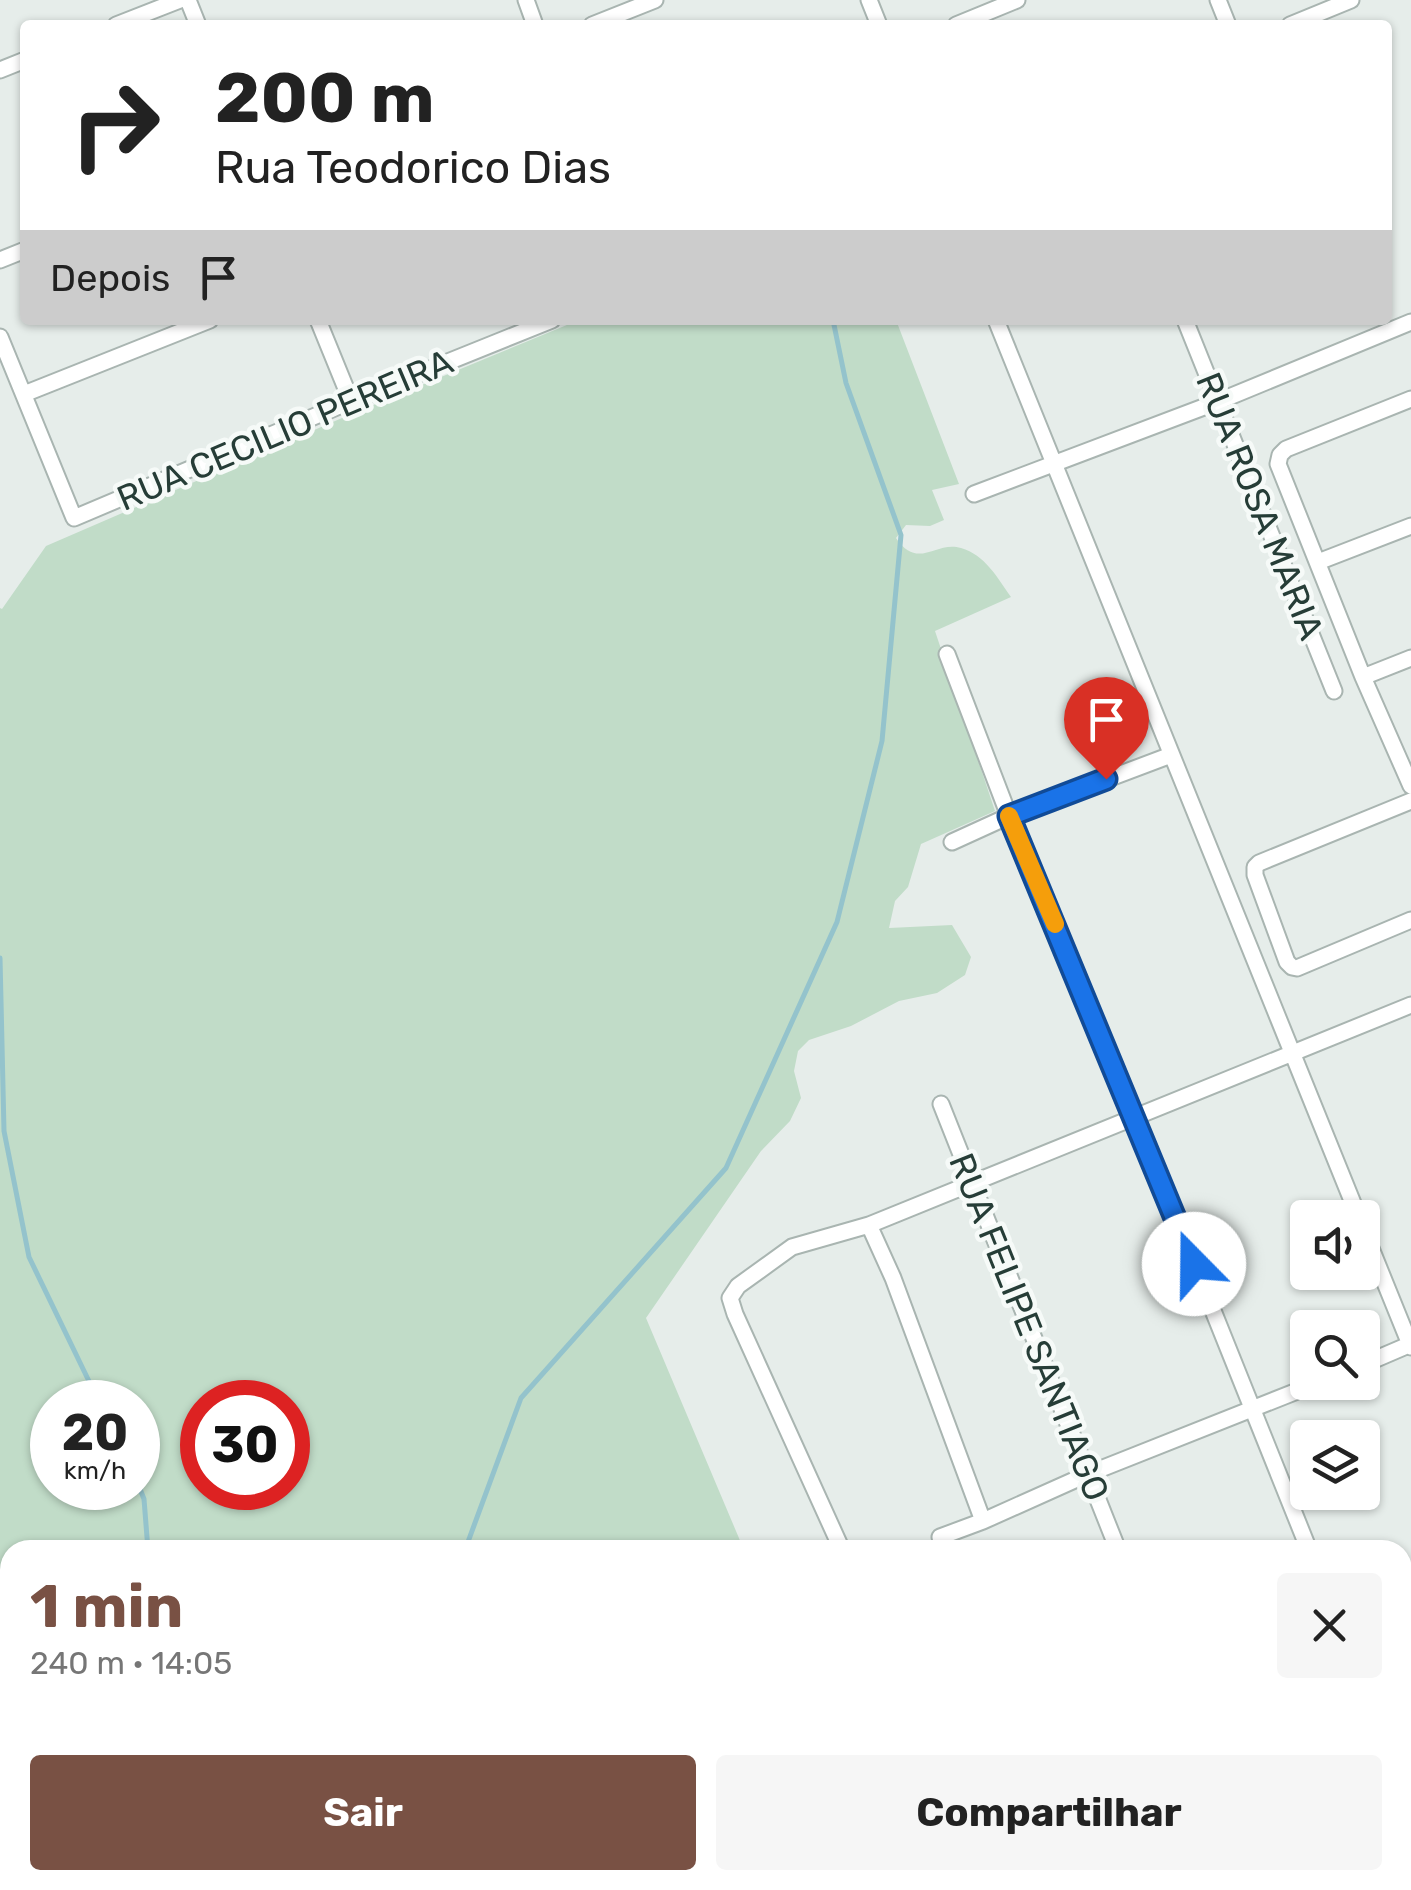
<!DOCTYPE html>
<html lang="pt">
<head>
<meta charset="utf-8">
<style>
	:root { --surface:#fff; --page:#f6f6f6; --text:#222; --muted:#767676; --accent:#795144 }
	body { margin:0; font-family:Rubik,sans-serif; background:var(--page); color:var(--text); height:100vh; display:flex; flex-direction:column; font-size:38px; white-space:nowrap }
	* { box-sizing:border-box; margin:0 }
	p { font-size:32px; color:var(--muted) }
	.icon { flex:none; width:55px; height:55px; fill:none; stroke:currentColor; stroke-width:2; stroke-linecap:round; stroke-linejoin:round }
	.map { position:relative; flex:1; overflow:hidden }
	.panel { position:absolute; left:0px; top:1540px; width:1412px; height:350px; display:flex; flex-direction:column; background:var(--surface); border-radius:30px 30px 0 0; box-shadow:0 2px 8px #0004 }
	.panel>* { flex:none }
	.top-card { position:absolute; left:20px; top:20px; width:1372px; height:305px; border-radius:10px; box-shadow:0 2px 8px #0004; background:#fff; color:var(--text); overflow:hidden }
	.controls { position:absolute; left:1290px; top:1200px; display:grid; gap:20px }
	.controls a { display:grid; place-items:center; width:90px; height:90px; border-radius:10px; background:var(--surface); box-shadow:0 2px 8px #0004; font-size:50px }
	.speed { position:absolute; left:30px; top:1380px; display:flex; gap:20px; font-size:50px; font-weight:700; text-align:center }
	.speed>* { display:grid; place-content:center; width:130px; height:130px; border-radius:50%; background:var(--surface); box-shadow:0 2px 8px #0004; line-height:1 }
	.speed small { font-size:25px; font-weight:400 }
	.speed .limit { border:15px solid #d22; background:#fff; color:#111 }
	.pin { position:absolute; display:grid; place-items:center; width:85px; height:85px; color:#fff; margin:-102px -42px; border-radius:50% 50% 50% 0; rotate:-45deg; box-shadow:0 0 10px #0007 }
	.pin .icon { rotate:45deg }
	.me { position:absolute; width:110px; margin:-55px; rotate:338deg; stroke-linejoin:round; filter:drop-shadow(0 0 8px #0008) }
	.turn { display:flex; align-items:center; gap:35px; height:210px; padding:0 30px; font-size:45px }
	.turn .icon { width:130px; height:130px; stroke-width:2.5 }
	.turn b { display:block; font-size:70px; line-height:85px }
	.then { display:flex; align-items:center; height:95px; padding:0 30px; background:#0003; gap:20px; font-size:38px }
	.round { display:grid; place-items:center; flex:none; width:105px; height:105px; border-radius:10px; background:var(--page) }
	.head { display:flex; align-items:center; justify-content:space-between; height:170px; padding:0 30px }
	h1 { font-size:60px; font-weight:700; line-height:75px; color:var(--accent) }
	.cta { display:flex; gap:20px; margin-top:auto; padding:20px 30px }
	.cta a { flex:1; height:115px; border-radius:10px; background:var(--accent); color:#fff; font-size:40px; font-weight:700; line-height:115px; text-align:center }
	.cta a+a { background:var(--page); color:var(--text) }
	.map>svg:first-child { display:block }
</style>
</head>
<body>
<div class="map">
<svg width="1411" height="1890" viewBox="0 0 1411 1890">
	<rect width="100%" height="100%" fill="#e6edea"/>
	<path fill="#c1dcc8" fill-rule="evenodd" d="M579,320H896L959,484L932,490L944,520L930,526L906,525L896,538C918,571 936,540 961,548C985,555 997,577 1011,597L935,631L995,811L921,844L908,887L895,901L889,928L952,925L971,957L965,975L937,993L899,1001L851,1026L809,1040L798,1051L794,1071L801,1098L790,1121L761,1151L646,1318L744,1550H10V1880H1378L1371,1890H0V608L2,609L46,546L342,418ZM52,1402H138V1488H52ZM202,1402H288V1488H202Z
		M1411,1752V1888L1392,1880H1402L1403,1754Z"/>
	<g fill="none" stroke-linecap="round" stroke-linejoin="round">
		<path stroke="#94c3cc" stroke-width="5" d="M0,958L4,1131L29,1257L99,1402
			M138,1484L144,1499L148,1550
			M465,1550L521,1398L726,1168L837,922L882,741L901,535L846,383L833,320
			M0,1607L10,1608
			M259,1880L276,1890
			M361,1890L363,1880"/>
		<defs>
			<path id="minor" d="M188,0L198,25
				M526,0L535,25
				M869,0L879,25
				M1218,0L1228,25
				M116,25L180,0
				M592,25L655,0
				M956,25L1017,0
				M1290,25L1351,0
				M0,70L25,60
				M0,260L25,250
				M318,320L351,401
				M996,320L1359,1218
				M1185,320L1334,691
				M0,337L74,518L351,401L552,320
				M24,394L210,320
				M1411,399L1286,449L1280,455L1278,464L1363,677L1411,786
				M974,494L1217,402L1411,322
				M1318,562L1411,526
				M947,654L1009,816L1135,1116L1309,1550
				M1363,677L1411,658
				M1411,801L1259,863L1255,867V875L1287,962L1292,967L1297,968L1411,920
				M952,842L1009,816L1171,755
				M941,1104L1118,1550
				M1362,1226L1411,1347
				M1362,1365L1411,1344
				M983,1521L893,1278L869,1225L1411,1005
				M842,1550L735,1314L730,1298L738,1286L792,1247L869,1225
				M943,1550L940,1537L983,1521L1088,1474L1320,1382
				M1402,1684L1411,1681"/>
		</defs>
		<use href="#minor" stroke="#a9b5b1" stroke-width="19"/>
		<use href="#minor" stroke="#fff" stroke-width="15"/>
	</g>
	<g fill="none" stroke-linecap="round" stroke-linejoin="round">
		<defs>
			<path id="route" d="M1106,779L1009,816L1194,1264"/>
		</defs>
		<use href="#route" stroke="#114b97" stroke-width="25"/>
		<use href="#route" stroke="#1a73e8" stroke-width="18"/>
		<path stroke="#f59e0b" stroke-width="18" d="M1009,816L1055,924"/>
	</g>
	<g text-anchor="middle" stroke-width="9" stroke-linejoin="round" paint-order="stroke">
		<g font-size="35" fill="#263d37" stroke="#f6faf8">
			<text transform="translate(285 430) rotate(-23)" y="12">RUA CECILIO PEREIRA</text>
			<text transform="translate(1260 506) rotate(68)" y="12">RUA ROSA MARIA</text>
			<text transform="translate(1029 1327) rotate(68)" y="12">RUA FELIPE SANTIAGO</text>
		</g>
	</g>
</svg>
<div class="controls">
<a><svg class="icon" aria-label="sound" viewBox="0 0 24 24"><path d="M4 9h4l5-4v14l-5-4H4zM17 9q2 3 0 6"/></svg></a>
<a><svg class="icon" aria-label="search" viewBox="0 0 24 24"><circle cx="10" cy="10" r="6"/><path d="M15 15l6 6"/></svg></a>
<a><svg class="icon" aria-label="layers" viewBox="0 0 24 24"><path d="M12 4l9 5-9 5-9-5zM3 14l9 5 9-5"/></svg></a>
</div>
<div class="speed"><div>20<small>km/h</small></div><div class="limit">30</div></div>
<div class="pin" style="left:1106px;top:779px;background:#d93025"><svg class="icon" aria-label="arrive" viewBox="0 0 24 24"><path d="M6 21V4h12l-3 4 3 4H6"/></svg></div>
<svg class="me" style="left:1194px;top:1264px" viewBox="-20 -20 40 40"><circle r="19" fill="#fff"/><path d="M0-13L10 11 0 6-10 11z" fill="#1a73e8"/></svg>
<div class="top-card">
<div class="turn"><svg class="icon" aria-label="right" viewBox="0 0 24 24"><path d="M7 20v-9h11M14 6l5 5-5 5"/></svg><div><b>200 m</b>Rua Teodorico Dias</div></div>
<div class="then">Depois<svg class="icon" aria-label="arrive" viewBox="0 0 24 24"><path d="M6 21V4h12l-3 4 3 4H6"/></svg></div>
</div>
<section class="panel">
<div class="head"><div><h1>1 min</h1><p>240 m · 14:05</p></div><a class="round"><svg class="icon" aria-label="close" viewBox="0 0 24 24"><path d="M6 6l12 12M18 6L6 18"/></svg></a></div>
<div class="cta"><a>Sair</a><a>Compartilhar</a></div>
</section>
</div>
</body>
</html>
